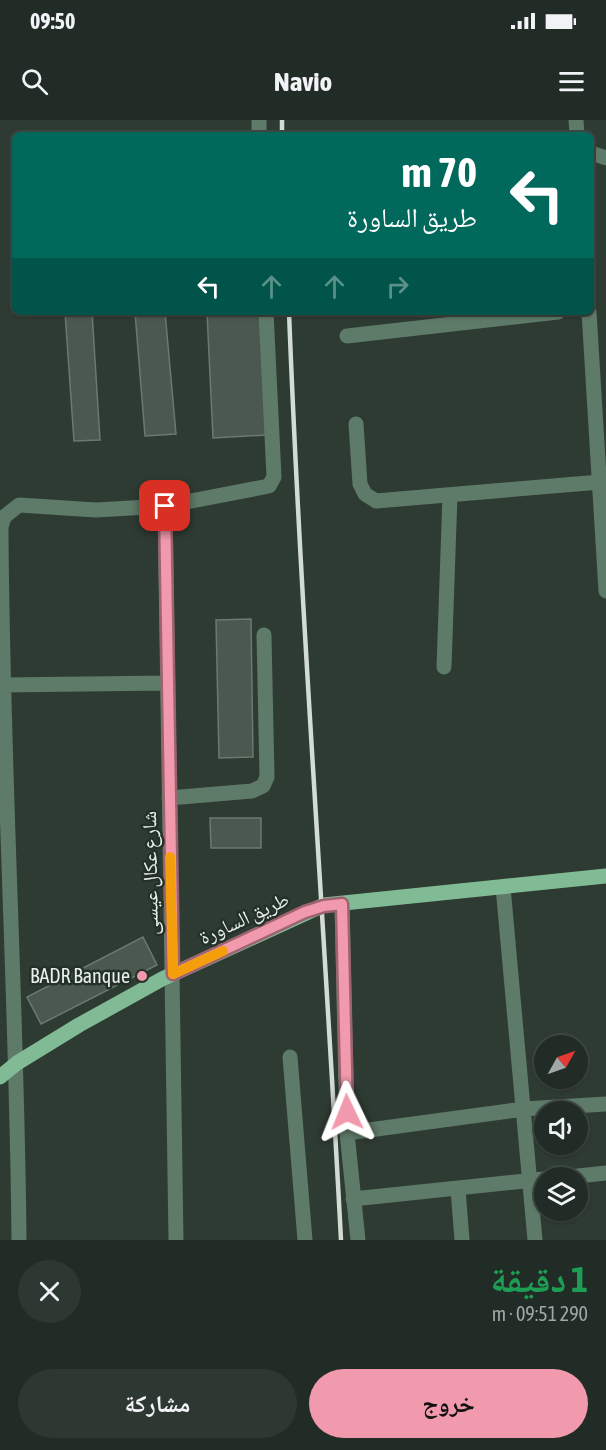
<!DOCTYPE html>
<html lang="ar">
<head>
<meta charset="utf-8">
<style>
	:root { --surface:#222c26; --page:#2e3832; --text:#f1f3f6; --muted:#a2a7a7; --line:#3f4843; --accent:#f29aad }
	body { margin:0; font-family:"Asap Condensed","Noto Naskh Arabic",sans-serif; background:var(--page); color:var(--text); direction:rtl; height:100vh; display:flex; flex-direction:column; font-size:22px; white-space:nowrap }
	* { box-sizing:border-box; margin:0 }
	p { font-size:20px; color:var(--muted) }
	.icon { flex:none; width:33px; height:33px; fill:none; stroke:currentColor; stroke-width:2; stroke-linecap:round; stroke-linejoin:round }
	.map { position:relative; height:1120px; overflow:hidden; direction:ltr }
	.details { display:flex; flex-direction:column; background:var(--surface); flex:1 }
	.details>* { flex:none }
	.banner { position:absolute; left:12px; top:12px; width:582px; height:183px; border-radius:9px; box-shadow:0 2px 4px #0004,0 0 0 2px var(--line); direction:rtl; background:#00695c; color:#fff; overflow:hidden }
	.needle { width:39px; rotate:50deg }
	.fabs { position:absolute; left:534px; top:915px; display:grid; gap:12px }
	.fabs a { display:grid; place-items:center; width:54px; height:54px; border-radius:50%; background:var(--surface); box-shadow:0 2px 4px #0004,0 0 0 2px var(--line); font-size:30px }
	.pin { position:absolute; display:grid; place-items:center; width:51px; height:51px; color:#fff; margin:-26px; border-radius:12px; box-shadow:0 3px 9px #0006 }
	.me { position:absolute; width:66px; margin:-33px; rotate:358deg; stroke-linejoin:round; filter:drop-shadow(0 0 4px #0008) }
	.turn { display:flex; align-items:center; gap:21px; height:126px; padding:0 18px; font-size:27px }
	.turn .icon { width:78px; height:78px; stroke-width:2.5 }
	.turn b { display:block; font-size:42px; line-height:51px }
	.lanes { display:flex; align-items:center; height:57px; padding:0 18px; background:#0003; justify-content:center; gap:30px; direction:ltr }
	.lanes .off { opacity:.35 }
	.round { display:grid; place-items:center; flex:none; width:63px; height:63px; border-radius:32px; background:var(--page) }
	.headline { display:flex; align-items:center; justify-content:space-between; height:102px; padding:0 18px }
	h1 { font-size:36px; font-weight:700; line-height:45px; color:#1e9e55 }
	.cta { display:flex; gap:12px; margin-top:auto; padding:12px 18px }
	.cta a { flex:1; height:69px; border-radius:36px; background:var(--accent); color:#111; font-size:24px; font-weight:700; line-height:69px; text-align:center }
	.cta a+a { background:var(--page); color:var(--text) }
	.status { display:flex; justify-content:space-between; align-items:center; height:42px; padding:0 30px; background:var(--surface); direction:ltr }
	.status svg { height:16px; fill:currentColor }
	header { display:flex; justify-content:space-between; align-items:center; height:78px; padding:0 18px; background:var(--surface); font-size:27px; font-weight:700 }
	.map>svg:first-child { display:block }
</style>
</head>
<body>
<div class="status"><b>09:50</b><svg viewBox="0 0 49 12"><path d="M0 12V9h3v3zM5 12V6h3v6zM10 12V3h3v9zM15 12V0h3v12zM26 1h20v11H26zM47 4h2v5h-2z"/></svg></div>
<header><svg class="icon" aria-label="menu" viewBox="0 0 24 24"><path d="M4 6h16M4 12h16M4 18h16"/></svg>Navio<svg class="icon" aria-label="search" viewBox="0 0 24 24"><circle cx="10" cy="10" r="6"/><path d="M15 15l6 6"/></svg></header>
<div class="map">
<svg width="606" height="1120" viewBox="0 0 606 1120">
	<rect width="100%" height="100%" fill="#2e3b32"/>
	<path fill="#4a584f" stroke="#6a7a6f" stroke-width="1.5" d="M65,192H92L100,320L74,321Z
		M135,192H165L176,314L145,316Z
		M207,192H261L267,315L213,318Z
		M251,499L253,637L219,638L216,500Z
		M210,698H261V728H211Z
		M143,817L157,845L41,904L27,877Z"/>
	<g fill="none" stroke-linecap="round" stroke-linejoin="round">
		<path stroke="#5e7a68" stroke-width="15" d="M259,0V15
			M576,0L577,15
			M591,33L606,38
			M589,192L606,471
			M347,216L558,192
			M356,304L360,364L365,374L376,381L600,362
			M165,386L176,1120
			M444,547L450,375
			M2,565L167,563
			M169,678L252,671L263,666L267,657L264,515
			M503,767L535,1120
			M342,784L347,1013L358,1120
			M290,937L305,1120
			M347,1013L524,989L606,984
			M560,1058L606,1053
			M458,1069L462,1120
			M353,1079L544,1059
			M19,1120C17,882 2,645 1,407L4,397L19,385L96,390L165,386L269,366L274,357L266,192"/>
		<path stroke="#81bb96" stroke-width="15" d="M0,957L17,943L79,905L162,859L324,785L606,756"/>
		<path stroke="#d2dbd4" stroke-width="4.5" d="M282,0V15
			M289,192C301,502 325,811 341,1120"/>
	</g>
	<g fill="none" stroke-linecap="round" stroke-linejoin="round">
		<defs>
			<path id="route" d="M165,386L173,854L305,792L324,786L342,784L347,992"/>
		</defs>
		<use href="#route" stroke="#9d6470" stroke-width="15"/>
		<use href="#route" stroke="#f29aad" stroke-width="10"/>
		<path stroke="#f59e0b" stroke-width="10" d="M170,737L173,854L223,831"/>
	</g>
	<circle fill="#f29aad" stroke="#243128" stroke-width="2" cx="142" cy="856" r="6"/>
	<g text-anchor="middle" stroke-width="5" stroke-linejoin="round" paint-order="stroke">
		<g font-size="20" fill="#e8f0ea" stroke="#243128">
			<text transform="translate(150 753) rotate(-91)" y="7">شارع عكال عيسى</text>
			<text transform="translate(244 798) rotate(-25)" y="7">طريق الساورة</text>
		</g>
		<g font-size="20" fill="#e8f0ea" stroke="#243128" text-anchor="end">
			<text x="130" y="863">BADR Banque</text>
		</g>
	</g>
</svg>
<div class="fabs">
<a><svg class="needle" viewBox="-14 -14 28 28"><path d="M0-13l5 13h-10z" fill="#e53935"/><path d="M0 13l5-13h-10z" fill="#a2a7a7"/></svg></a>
<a><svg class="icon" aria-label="sound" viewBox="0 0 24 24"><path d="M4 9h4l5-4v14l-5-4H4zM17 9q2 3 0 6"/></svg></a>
<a><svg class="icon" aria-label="layers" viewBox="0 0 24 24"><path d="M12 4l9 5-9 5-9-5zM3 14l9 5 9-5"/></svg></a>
</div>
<div class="pin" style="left:165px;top:386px;background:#d93025"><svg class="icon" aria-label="arrive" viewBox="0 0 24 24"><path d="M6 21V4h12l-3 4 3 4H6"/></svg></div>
<svg class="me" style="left:347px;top:992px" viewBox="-20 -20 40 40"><path d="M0-17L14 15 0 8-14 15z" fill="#f29aad" stroke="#fff" stroke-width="4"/></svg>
<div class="banner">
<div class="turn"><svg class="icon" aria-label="left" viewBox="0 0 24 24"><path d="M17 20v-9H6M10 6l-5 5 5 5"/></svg><div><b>70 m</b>طريق الساورة</div></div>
<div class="lanes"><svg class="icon" aria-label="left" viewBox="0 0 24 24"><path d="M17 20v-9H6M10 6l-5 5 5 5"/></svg><svg class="icon off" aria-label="ahead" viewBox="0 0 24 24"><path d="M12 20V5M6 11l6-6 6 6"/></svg><svg class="icon off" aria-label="ahead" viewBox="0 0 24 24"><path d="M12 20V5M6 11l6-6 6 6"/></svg><svg class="icon off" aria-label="right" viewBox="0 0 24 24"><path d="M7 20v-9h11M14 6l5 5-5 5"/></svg></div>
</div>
</div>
<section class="details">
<div class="headline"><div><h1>1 دقيقة</h1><p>290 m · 09:51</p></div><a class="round"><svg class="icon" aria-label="close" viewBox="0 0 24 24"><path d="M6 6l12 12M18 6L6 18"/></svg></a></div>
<div class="cta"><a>خروج</a><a>مشاركة</a></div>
</section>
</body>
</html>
